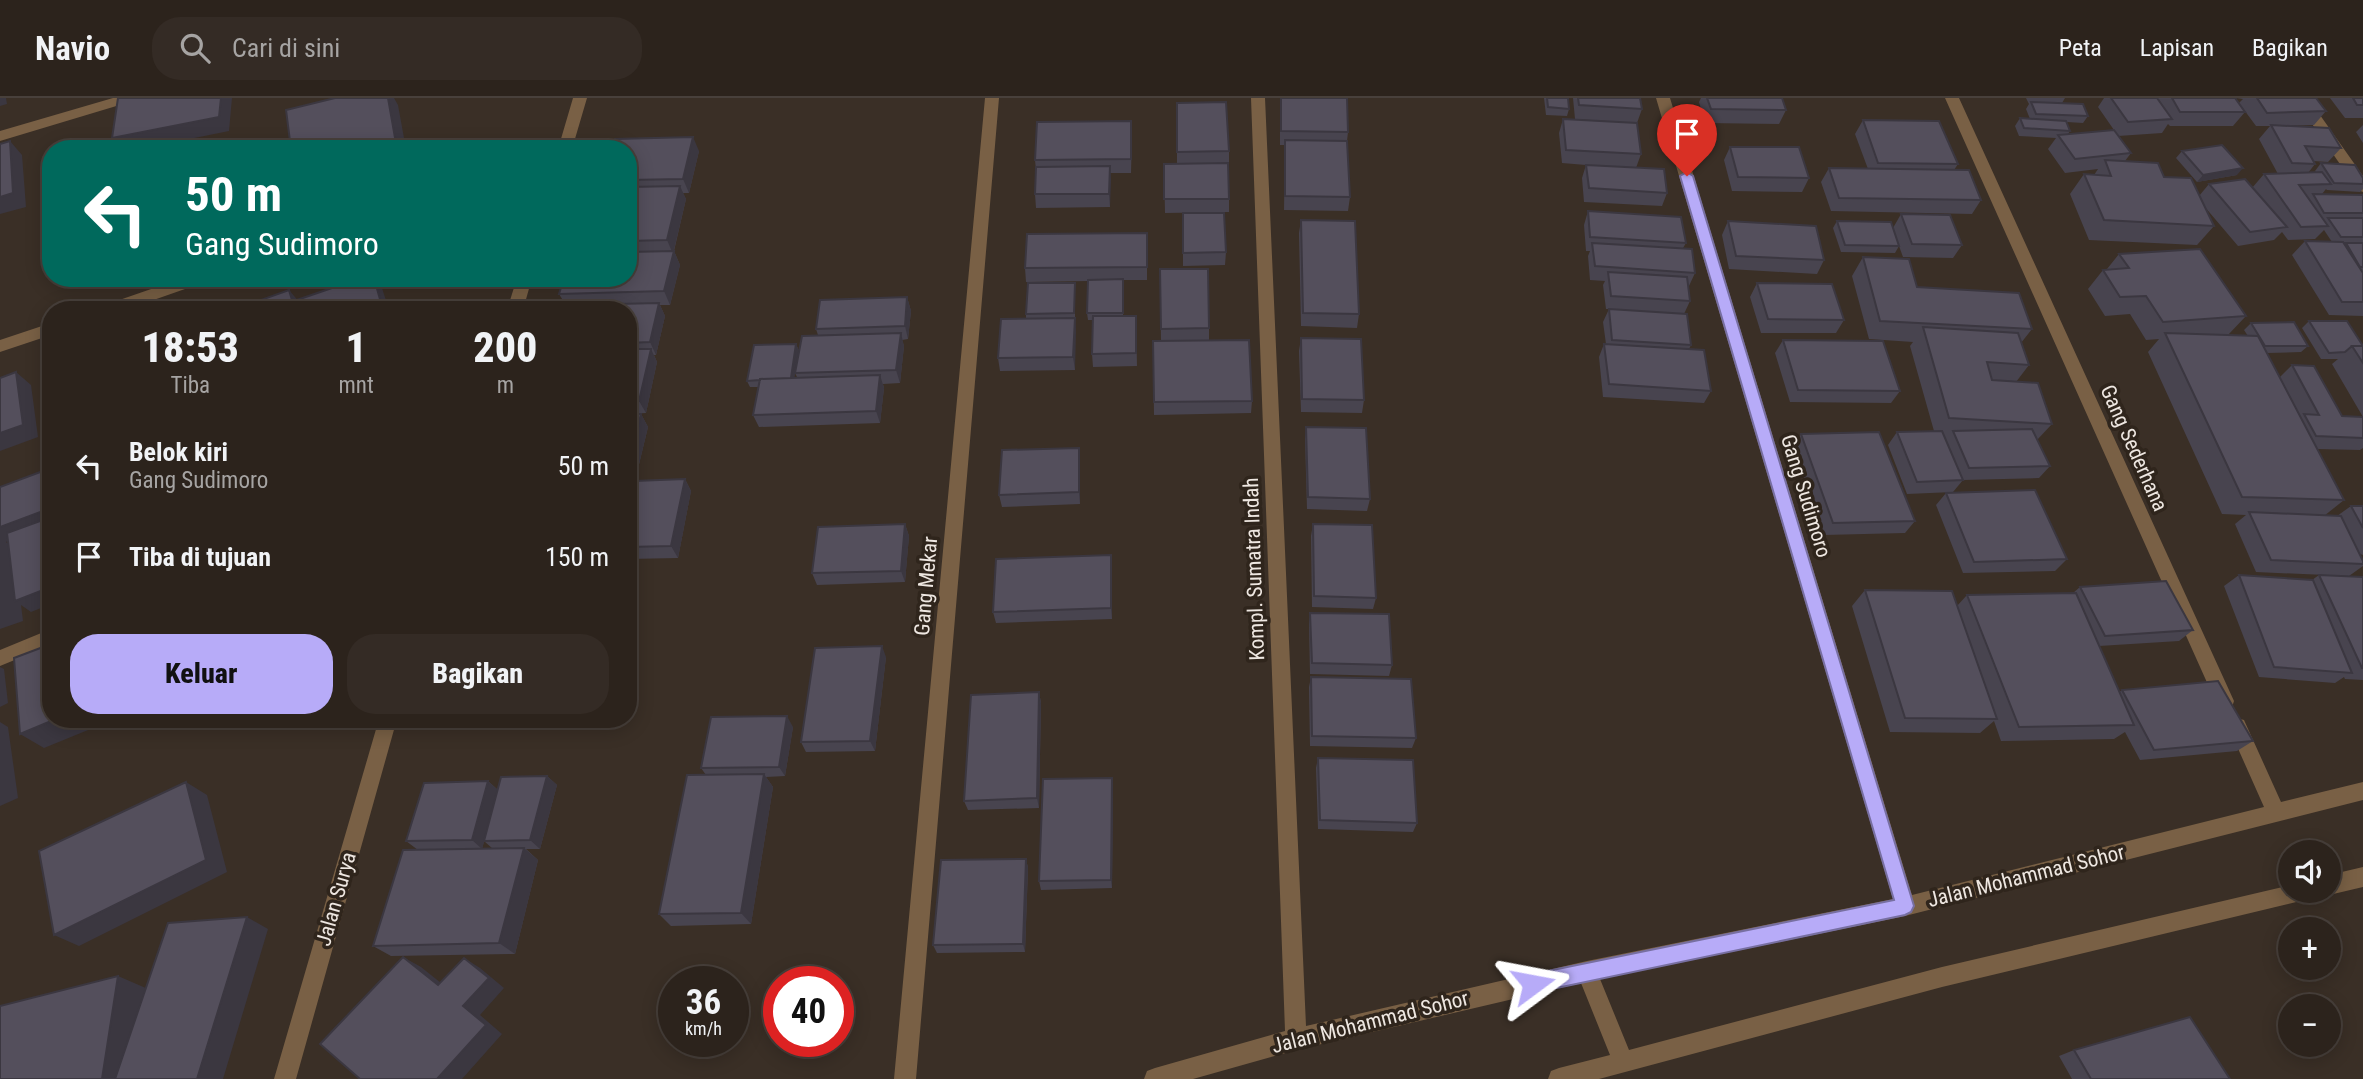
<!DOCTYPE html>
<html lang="id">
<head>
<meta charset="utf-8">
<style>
	:root { --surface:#2c231c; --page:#342b25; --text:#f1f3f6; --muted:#a6a4a3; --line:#48403b; --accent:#b7abf8 }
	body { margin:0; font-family:"Roboto Condensed",sans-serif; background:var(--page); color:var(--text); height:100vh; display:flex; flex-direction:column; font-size:26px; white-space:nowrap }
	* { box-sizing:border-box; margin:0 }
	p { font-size:23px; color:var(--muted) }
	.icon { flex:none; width:38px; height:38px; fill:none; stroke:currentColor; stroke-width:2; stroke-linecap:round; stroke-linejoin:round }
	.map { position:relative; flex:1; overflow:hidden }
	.side { position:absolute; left:42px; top:203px; width:595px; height:427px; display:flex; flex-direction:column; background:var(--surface); border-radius:28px; box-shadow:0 4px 18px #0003,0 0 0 2px var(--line) }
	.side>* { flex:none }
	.banner { position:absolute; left:42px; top:42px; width:595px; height:147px; border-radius:28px; box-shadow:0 4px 18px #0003,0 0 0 2px var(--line); background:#00695c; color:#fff; overflow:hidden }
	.fabs { position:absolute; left:2278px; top:742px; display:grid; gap:14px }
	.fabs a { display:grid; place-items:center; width:63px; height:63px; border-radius:50%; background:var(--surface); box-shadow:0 4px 18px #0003,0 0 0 2px var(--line); font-size:35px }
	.speed { position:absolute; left:658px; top:868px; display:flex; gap:14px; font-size:35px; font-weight:700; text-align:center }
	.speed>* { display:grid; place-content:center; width:91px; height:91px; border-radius:50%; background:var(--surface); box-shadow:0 4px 18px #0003,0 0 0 2px var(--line); line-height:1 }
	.speed small { font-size:18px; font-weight:400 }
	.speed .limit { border:10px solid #d22; background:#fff; color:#111 }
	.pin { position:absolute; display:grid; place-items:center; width:60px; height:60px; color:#fff; margin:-72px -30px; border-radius:50% 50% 50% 0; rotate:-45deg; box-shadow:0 0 7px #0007 }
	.pin .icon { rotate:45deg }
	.me { position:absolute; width:77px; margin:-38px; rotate:77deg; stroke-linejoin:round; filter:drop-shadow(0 0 5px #0008) }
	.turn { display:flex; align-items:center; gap:24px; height:147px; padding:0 28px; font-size:32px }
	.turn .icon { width:91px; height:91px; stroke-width:2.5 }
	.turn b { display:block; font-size:49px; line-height:60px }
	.eta { display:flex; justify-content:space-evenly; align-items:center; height:119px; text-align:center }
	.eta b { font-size:42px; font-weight:800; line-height:49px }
	.action { display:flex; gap:14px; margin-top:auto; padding:14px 28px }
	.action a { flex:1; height:80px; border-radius:28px; background:var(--accent); color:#111; font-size:28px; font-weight:800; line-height:80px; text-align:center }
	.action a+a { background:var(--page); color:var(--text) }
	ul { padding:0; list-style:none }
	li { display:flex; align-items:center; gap:21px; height:91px; padding:0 28px }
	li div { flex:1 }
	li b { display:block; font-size:26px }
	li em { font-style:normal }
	header { display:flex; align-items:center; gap:42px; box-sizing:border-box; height:98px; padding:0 35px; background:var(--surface); border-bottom:2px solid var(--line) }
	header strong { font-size:33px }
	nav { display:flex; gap:38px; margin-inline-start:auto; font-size:24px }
	.search { width:490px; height:63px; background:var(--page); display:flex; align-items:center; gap:18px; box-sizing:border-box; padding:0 24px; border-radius:28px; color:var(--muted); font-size:26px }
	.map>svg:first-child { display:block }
</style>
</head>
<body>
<header>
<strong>Navio</strong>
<div class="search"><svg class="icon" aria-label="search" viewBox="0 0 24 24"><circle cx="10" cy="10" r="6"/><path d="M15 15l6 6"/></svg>Cari di sini</div>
<nav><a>Peta</a><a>Lapisan</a><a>Bagikan</a></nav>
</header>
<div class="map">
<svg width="2363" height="981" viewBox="0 0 2363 981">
	<rect width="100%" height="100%" fill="#3a2f26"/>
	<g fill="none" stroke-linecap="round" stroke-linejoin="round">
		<path fill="#796045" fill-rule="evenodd" d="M113,0H135L133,3L0,43V33Z
			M573,0H587L572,51H558Z
			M985,0H999L916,981H894Z
			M1251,0H1265L1306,928L1587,863L1893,801L1656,0H1670L1912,797L2264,709L2228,628L2230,622L2237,620L2244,622L2281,704L2363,684V702L1905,818L1600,881L1629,952L1942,869L2291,787V793H2316L2313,800L1942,889L1599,981H1548L1551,973L1559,970L1610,957L1581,885L1296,952L1193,981H1144L1147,973L1155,970L1285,933Z
			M1945,0H1959L2234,603L2232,609L2225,611L2218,609Z
			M2294,0H2308L2363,78V94L2358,92Z
			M183,180H207L205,184L125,212H100L102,208Z
			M517,180H532L523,212H507Z
			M51,225V237L0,254V242Z
			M51,531V547L0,568V552Z
			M379,621H397L296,981H274Z
			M2363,769V789L2329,797L2322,794L2329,793V777Z"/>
	</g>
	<path fill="#48444f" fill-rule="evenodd" d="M1280,0H1347L1348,34L1347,43L1350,99L1348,113L1284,112L1285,47H1280Z
		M1544,0H1568L1569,11L1567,18L1546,17Z
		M1573,0H1640L1642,11L1637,25L1575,21Z
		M1701,0H1782L1786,12L1779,26L1705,25L1699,4Z
		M2026,0H2065L2062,5L2088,18L2083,25L2067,24L2070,33L2068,36L2114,32L2098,9L2104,0H2316L2326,13L2314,27L2280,28L2341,50L2328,64L2313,63L2315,66L2308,75L2316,74L2315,73L2321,65L2363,80V91L2360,94L2327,92L2326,91L2322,96L2363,97V218L2329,217L2292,157L2305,143L2332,144L2324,132L2315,141L2288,142L2282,134L2274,142L2238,148L2204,108L2214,128L2197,147L2089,142L2070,96L2084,76L2094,77L2098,71L2065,75L2048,51L2056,40L2019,38L2015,28L2020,20L2030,21L2026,11L2029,6ZM2236,0L2243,1L2239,5L2256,28H2270L2259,41L2278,76H2264L2252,90L2209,86L2199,98L2125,63L2131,55L2118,38L2162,35L2168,26L2170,28H2233L2245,14Z
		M2330,0H2363V20H2345Z
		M1177,5L1229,53V114L1165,115L1164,66L1177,65Z
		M1563,21L1641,56L1636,70L1667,95L1662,108L1584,104L1582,80L1586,67L1562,65L1559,35Z
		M1863,22L1958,66L1954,72L1981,102L1972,116L1831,113L1821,84L1829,70L1868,71L1855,36Z
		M2363,27V45L2356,34Z
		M1132,37L1131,75H1110V109L1036,110L1035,96L1036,72L1035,62Z
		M1730,49L1809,80L1802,94L1732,93L1724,62Z
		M628,51L699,53L689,95H683L686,101L674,153L680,167L670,207H660L665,218L656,257H654L657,264L646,315L628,316V212L567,209L559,196L628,180Z
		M2182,53L2237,77L2197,84L2176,60Z
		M1588,113L1686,145L1683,150L1695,175L1689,188H1688L1690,203L1684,216L1691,247L1689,251L1711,293L1704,305L1603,299L1599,259L1604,246H1606L1603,224L1609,211H1606L1603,187L1605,183L1590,182L1588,158L1590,153H1586L1584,127Z
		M1183,115L1226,154L1225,167L1183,168Z
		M1901,116L1962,147L1953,160L1903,159L1899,148L1895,155L1841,154L1833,130L1837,123L1893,130Z
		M1301,122L1359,216L1357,230L1301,228L1299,135Z
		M1728,123L1824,162L1817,176L1729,171L1722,137Z
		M1147,135V182H1123V218H1136L1137,268L1093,269L1092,256L1093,222H1088L1087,215L1088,183L1026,184L1025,170Z
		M2119,156L2246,218L2228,237L2248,238L2244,232L2251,225L2308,248L2301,254L2267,255L2280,279L2292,267L2342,318L2363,319L2332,266L2338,261H2321L2302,230L2309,223L2363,248V350L2360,352L2317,351L2344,402L2324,418H2337L2351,408H2363V457L2360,456L2363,463V468L2349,478L2256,474L2235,426L2246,417L2222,416L2148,254L2159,241L2146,242L2130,216L2105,218L2088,191L2103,172L2107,171Z
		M1863,159L1917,189L2032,231L2021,245L2029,267L2016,284L2052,326L2037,342L2050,368L2039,380L1963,382L1953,394L1907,396L1888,347L1897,334L1934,333L1910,248L1913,244L1869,241L1852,178Z
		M1160,171L1209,230V242L1252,303L1251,315L1154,317L1153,243H1161Z
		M1075,185V272L1000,273L998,260L1026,220V216Z
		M1757,185L1844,222L1836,235H1761L1750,199Z
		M907,199L911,213L908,241L902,242L904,248L900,285L883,286L884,290L880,325L759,329L753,317L758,289H750L747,283L796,246L799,253L794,279H797L795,275L818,237L816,231Z
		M1301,240L1364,302L1362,315L1301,314L1299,253Z
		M1783,242L1900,293L1891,305L1790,304L1775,255Z
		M628,316H641L648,329L635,383L685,381L691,393L678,460L628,461V408L632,391H628Z
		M1306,329L1370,401L1367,413L1307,411L1305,341Z
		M1801,336L1915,423L1905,435L1824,437L1793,348Z
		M1080,363V406L1002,409L999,397Z
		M1946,395L2067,461L2055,473L1963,475L1936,407Z
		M905,426L909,438L905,484L817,487L812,475Z
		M1313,426L1376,500L1373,511L1312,509L1311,438Z
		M1112,469V521L996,525L993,514Z
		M2239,477L2312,482L2319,477L2363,479V582L2345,581L2344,579L2335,585L2259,579L2224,488Z
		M2080,489L2193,532L2179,543L2099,548L2119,594L2122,592L2253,643L2237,653L2140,662L2125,634L2114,641L2001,643L1994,623L1980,635L1890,634L1852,508L1865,492L1957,508L1967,497L2073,495Z
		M1310,515L1392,567L1389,578L1310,576L1309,526Z
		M886,559L875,653L806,654L801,644Z
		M1311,579L1416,640L1412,650L1310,648L1309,589Z
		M1039,594L1041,605L1039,710L968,712L964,703Z
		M793,629L785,678L766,679L773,689L751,826L671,828L659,816L706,677L701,670Z
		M1318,660L1417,725L1413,734L1318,731L1316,670Z
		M547,678L557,687L540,751H526L538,762L515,856L391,858L373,848L418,752L406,743L488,683L498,692ZM484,743L493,751H482Z
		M1112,680L1113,690L1112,790L1041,792L1039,783Z
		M1026,761L1028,770L1025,854L937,855L933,847Z
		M2074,952L2230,981H2072L2059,958Z"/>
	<path fill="#3b3740" d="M0,0H6L7,6L0,8Z
		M221,0H232L229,33L140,51H121L112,40Z
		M388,0H394L398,7L406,51H397Z
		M693,39L699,53L689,95L683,81Z
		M10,43L22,57L26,109L0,116V99Z
		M1110,68L1111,82L1110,109L1109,96Z
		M2243,70L2237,77L2197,84L2203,77Z
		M680,88L686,101L673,156L667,142Z
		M674,153L680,167L670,207L664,193Z
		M374,180H375L382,190L389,212H383Z
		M289,192L300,205L302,212H295Z
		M907,199L911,213L908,241L905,228Z
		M659,205L665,218L656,257L650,244Z
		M1075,220L1076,233L1075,272L1073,259Z
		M901,235L904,248L900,285L896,272Z
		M796,246L799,253L793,288L791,282Z
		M651,251L657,264L646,315L639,303Z
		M16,274L31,287L38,339L0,353V335Z
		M880,277L884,290L880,325L876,313Z
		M641,316L648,329L633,391L628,383V369Z
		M1079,350L1080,363V406L1079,394Z
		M685,381L691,393L678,460L671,448Z
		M51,410V428L6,444L14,451L51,489V506L31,514L21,507L23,523L0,531V429Z
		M905,426L909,438L905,484L901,473Z
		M1111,457L1112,469V521L1111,510Z
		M882,548L886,559L875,653L870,643Z
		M0,569L4,571L8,605L0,609Z
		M1039,594L1041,605L1039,710L1037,700Z
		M787,618L793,629L785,678L779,669Z
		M56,621H115L44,650L20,636Z
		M0,624L8,629L18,700L0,708Z
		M764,676L773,689L751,826L741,815Z
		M547,678L557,687L540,751L530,742Z
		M1112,680L1113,690L1112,790L1111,782Z
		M488,683L499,693L482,751L472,742Z
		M186,684L207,697L227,774L79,848L54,837Z
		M524,750L538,762L515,856L499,845Z
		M1026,761L1028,770L1025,854L1023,846Z
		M247,819L268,831L223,981H197Z
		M403,859L421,869L456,897L438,887Z
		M464,860L480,870L504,890L480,917L502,936L462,981H437L463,908Z
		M118,878L148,891L135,981H102Z"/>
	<path fill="#544f5c" stroke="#3b3740" stroke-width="2" d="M118,0H221L219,19L112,40Z
		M335,0H388L397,51H291L286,12Z
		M1281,0H1347L1348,34L1281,33Z
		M1547,0H1568L1569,11L1548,9Z
		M1578,0H1640L1642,11L1579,7Z
		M1707,0H1782L1786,12L1711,11Z
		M2111,0H2157L2172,21L2128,24Z
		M2172,0H2235L2245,14H2180Z
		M2257,0H2316L2326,13L2267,15Z
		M2353,0H2363V7H2357Z
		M1226,4L1229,53L1177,54V5Z
		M2031,4L2083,6L2088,18L2036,16Z
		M2020,20L2066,23L2070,33L2024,30Z
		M1563,21L1637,25L1641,56L1566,52Z
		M1863,22L1939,23L1958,66L1878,65Z
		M1131,23V61L1035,62L1037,24Z
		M2271,27L2329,30L2341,50L2305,48L2315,66L2292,65Z
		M2114,32L2131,55L2075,61L2058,37Z
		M693,39L683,81L628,82V51H613L615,41Z
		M1285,42L1347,43L1350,99L1285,98Z
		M10,43L13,95L0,99V46Z
		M2222,47L2243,70L2203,77L2182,53Z
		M1730,49H1799L1809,80L1738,79Z
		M2105,62L2158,65L2164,79L2191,80L2214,128L2104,122L2084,76L2111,78Z
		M1228,65L1229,101H1164V66Z
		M2321,65L2355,67L2363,80V86L2334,85Z
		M1586,67L1664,71L1667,95L1589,90Z
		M1110,68L1109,96H1035L1036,69Z
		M1829,70L1969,72L1981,102L1839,100Z
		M2322,74L2331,86L2299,87L2328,128L2301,129L2264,76Z
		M2245,81L2287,129L2250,134L2209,86Z
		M680,88L667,142L628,143V89Z
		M2313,96L2363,97V115H2324Z
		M1588,113L1681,119L1686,145L1590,139Z
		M1183,115H1224L1226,154L1183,155Z
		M1901,116L1950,117L1962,147L1912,146Z
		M2328,120H2363V139H2341Z
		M1301,122L1355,123L1359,216L1303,215Z
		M1728,123L1816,128L1824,162L1736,158Z
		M1837,123L1891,124L1899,148L1845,147Z
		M1147,135V169L1025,170L1027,136Z
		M2305,143L2343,144L2363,175V204H2342Z
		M1592,145L1692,151L1695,175L1595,168Z
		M2346,145H2363V169H2360Z
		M2200,151L2246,218L2163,224L2146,198L2120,199L2103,172L2129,170L2119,156Z
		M674,153L664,193L559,196L564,180H628V154Z
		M1863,159L1909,161L1917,189L2019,195L2032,231L1880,223Z
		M1160,171H1208L1209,230L1161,231Z
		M1608,174L1687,179L1690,203L1611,198Z
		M361,180H374L383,212H300L297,202Z
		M1123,181V215H1087L1088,182Z
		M1028,185H1075L1074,215L1026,216Z
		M1757,185L1832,186L1844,222L1768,221Z
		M289,192L295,212H233Z
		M907,199L905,228L816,231L820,202Z
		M659,205L650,244L628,245V212H571L573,207Z
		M1609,211L1687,216L1691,247L1612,242Z
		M1093,218H1136V255L1092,256Z
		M1075,220L1073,259L998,260L1001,221Z
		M2309,223H2347L2363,248H2352L2345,254L2329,255Z
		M2294,224L2308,248H2265L2251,225Z
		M1923,229L2018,235L2029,267L1987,264L1992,282L2038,285L2052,326L1949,320Z
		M901,235L896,272L795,275L802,238Z
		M2165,235L2258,238L2344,402L2242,399Z
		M1301,240L1361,241L1364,302L1302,301Z
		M1249,242L1252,303L1154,304L1153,243Z
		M1783,242L1883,243L1900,293L1798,292Z
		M796,246L791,280L760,281V282L747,283L754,247Z
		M1604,246L1704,252L1711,293L1609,286Z
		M2352,248H2363V265Z
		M628,251H651L639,303H628Z
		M2292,267L2314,268L2342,318L2363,319V340L2316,338L2304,316L2319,317Z
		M16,274L23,327L0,335V280Z
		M880,277L876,313L753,317L760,281Z
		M628,316H641L628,369Z
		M1306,329L1366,330L1370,401L1308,399Z
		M2032,331L2050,368L1969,370L1953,333Z
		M1942,333L1963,382L1917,384L1897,334Z
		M1879,334L1915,423L1833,425L1801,336Z
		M1079,350V394L999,397L1002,352Z
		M51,370V410L0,429V389Z
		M685,381L671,448L628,449V408L634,383Z
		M2035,392L2067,461L1974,464L1946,395Z
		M2351,408H2363V430Z
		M2249,414L2341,418L2363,463V466L2271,462Z
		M51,419V489L15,503L7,435Z
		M905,426L901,473L812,475L818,429Z
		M1313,426L1372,427L1376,500L1314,498Z
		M1111,457V510L993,514L996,461Z
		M2239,477L2313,482L2352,575L2274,569Z
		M2319,477L2363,479V570H2362Z
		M2166,483L2193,532L2105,538L2080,489Z
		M1865,492L1952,493L1997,621L1905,620Z
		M2076,495L2134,627L2019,629L1967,497Z
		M1310,515L1389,516L1392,567L1312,565Z
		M51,546V621H56L20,636L14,560Z
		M882,548L870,643L801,644L815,550Z
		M1311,579L1411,581L1416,640L1312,638Z
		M2218,583L2253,643L2154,652L2122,592Z
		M1039,594L1037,700L964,703L971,597Z
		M787,618L779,669L701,670L711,619Z
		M1318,660L1413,662L1417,725L1320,722Z
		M764,676L741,815L659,816L687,677Z
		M547,678L530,742L484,743L501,679Z
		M1112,680L1111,782L1039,783L1043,681Z
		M488,683L472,742L406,743L424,685Z
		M186,684L206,762L54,837L39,753Z
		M524,750L499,845L373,848L403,752Z
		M1026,761L1023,846L933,847L941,762Z
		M247,819L197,981H115L168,825Z
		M403,859L438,887L464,860L489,880L463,908L486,927L437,981H360L320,946Z
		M118,878L102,981H0V908Z
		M2190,919L2230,981H2091L2074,952Z"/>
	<path fill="#b7abf8" stroke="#776fa1" stroke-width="2" d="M1687,74L1693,78L1914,808L1911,814L1905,817L1533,895L1526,892L1523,886L1526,879L1533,876L1894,802L1680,78Z"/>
	<g text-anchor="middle" stroke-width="7" stroke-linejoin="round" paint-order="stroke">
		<g font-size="21" fill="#eee7e1" stroke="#2f251c">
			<text transform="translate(2134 350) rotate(66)" y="7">Gang Sederhana</text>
			<text transform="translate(1806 398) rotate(73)" y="7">Gang Sudimoro</text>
			<text transform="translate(1254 471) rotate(-92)" y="7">Kompl. Sumatra Indah</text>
			<text transform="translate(926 488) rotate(-85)" y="7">Gang Mekar</text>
			<text transform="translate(2026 778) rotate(-14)" y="7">Jalan Mohammad Sohor</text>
			<text transform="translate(336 801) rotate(-74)" y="7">Jalan Surya</text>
			<text transform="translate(1370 924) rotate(-14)" y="7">Jalan Mohammad Sohor</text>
		</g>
	</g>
</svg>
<div class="fabs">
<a><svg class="icon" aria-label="sound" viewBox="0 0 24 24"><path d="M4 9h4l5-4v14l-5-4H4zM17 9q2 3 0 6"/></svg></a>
<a>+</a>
<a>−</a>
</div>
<div class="speed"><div>36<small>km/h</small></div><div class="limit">40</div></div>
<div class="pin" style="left:1687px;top:78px;background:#d93025"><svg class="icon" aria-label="arrive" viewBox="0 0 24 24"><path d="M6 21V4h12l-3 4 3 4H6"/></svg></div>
<svg class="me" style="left:1533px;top:886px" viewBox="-20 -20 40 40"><path d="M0-17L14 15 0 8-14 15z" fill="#b7abf8" stroke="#fff" stroke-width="4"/></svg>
<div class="banner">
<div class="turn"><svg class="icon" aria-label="left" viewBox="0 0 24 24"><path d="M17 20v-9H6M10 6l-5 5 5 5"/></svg><div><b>50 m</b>Gang Sudimoro</div></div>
</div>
<section class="side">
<div class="eta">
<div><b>18:53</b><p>Tiba</p></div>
<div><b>1</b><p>mnt</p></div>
<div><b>200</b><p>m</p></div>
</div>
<ul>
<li><svg class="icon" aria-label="left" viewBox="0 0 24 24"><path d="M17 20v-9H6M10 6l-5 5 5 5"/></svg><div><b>Belok kiri</b><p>Gang Sudimoro</p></div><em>50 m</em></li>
<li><svg class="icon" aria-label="arrive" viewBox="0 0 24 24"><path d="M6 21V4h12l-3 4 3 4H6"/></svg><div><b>Tiba di tujuan</b></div><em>150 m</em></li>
</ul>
<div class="action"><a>Keluar</a><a>Bagikan</a></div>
</section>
</div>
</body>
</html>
